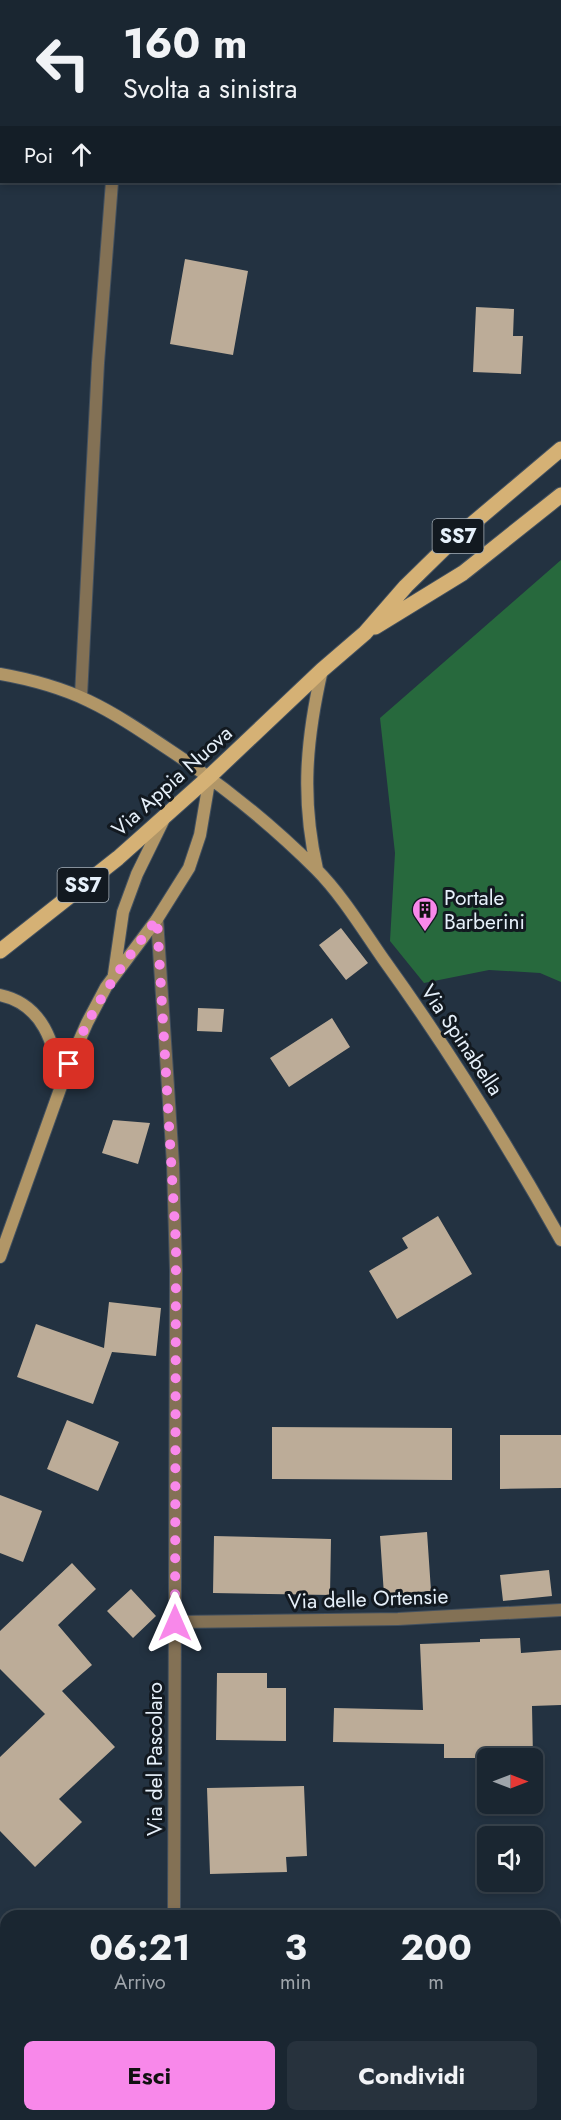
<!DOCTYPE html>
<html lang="it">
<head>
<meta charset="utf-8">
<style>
	:root { --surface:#1a2631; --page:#27323d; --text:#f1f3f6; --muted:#9fa5ab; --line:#38434d; --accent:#f888ea }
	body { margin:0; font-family:Jost,sans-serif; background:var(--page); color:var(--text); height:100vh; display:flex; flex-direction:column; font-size:22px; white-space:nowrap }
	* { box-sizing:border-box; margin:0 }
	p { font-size:20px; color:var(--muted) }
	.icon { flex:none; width:33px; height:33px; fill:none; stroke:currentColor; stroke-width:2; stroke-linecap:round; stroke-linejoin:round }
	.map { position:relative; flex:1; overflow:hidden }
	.side { position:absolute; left:0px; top:1910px; width:561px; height:212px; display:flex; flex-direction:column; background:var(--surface); border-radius:18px 18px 0 0; box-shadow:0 3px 9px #0003,0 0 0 2px var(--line) }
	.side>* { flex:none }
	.banner { position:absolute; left:0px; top:0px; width:561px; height:183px; box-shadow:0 3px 9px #0003,0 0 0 2px var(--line); background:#1a2631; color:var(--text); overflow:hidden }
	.needle { width:39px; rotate:90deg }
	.controls { position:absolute; left:477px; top:1748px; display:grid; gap:12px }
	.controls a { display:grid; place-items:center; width:66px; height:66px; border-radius:9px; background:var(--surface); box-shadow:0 3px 9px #0003,0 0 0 2px var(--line); font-size:30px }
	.pin { position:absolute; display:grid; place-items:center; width:51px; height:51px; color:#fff; margin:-26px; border-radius:12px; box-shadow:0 3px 9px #0006 }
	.me { position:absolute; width:66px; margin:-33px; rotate:0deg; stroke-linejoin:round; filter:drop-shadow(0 0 4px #0008) }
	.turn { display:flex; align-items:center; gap:21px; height:126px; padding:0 24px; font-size:27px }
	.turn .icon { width:78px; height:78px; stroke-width:2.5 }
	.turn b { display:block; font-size:42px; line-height:51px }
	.then { display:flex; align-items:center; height:57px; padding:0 24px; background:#0003; gap:12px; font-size:22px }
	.eta { display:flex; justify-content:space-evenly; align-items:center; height:102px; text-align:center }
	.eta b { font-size:36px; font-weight:700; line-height:42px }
	.action { display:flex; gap:12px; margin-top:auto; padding:12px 24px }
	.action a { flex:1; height:69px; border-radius:9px; background:var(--accent); color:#111; font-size:24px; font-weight:700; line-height:69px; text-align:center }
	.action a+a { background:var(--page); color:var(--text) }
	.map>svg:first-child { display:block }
</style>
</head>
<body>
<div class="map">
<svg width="561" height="2120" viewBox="0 0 561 2120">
	<rect width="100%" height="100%" fill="#233241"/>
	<path fill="#27693d" d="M561,560V982L540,973L489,970L424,983L390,941L395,853L380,718Z"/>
	<path fill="#bcac98" d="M185,259L248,271L233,355L170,344Z
		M476,307L514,309L513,336H523L521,374L473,372Z
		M341,928L368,963L346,980L319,945Z
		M198,1008L224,1009L222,1032L197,1031Z
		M332,1018L350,1047L289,1087L270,1058Z
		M113,1120L150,1123L138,1164L102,1153Z
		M438,1216L472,1274L397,1319L369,1271L408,1248L402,1238Z
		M109,1302L161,1308L156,1356L112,1352L93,1404L17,1377L36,1324L104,1348Z
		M67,1420L119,1442L98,1491L47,1469Z
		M272,1427L452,1428V1480L272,1479Z
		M500,1435H561V1488L500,1489Z
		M0,1495L42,1511L23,1562L0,1553Z
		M427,1532L431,1591L384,1595L380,1536Z
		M214,1536L331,1539L330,1595L213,1593Z
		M72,1563L96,1589L58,1625L92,1665L62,1691L115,1747L59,1799L82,1822L35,1867L0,1831V1757L45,1714L0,1669V1631Z
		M549,1570L552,1596L503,1601L500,1575Z
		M131,1589L156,1616L133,1638L107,1611Z
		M520,1638L521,1653L561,1650V1705L532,1706L533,1758H444V1744L333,1742L334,1708L423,1710L420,1644L480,1642V1639Z
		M217,1673H267V1688H286V1741L216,1740Z
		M304,1786L307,1856L286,1857L287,1872L210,1874L207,1788Z"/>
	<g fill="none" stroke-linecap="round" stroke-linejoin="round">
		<defs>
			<path id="street" d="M126,2V0
				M81,696L98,363L112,182
				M157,919L173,1164L176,1270L174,1916
				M175,1622L398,1619L561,1610
				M173,2120V2115"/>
			<path id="secondary" d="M0,674C74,687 107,708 168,749C221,784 271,824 316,869C342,895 363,930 384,960C449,1050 507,1144 561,1240
				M317,869C301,799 306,740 322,670
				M114,974L123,912L137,874L163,821
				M0,995C43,1004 55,1044 60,1083
				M0,1257L69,1064L87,1023L106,987L157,919L189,868L200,835L210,776"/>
			<path id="primary" d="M375,627L463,573L561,495
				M0,951L118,858L210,776L322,670L365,633L406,586L452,541L561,449"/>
		</defs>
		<use href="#street" stroke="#42505f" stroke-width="14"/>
		<use href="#secondary" stroke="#42505f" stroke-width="14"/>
		<use href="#primary" stroke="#42505f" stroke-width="17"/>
		<use href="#street" stroke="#837155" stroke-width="12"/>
		<use href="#secondary" stroke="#b19667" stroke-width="12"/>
		<use href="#primary" stroke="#d5b175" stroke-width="15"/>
	</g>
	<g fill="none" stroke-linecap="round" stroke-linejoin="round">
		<path stroke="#f888ea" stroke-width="10" stroke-dasharray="0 18" d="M69,1064C90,1009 122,965 157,919L176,1245L175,1623"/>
	</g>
	<defs>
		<symbol id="building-pin" viewBox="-11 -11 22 30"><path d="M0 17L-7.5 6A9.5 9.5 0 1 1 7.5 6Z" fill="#f888ea" stroke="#121920"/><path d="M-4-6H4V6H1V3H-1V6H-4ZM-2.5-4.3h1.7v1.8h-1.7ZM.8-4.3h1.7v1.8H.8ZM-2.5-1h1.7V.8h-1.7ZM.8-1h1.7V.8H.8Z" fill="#111"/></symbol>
	</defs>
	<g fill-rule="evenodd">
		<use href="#building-pin" x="410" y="895" width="30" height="40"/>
	</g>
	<g text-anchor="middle" stroke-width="6" stroke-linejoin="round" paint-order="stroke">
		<g fill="#121920" stroke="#a6b0b9" stroke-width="1.5">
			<rect x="432.5" y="519" width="51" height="34" rx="4.5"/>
			<rect x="57.5" y="868" width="51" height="34" rx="4.5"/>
		</g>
		<g font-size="20" font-weight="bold" fill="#e6f0fa">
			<text x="458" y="543">SS7</text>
			<text x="83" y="892">SS7</text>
		</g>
		<g font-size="21" fill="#e6f0fa" stroke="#121920">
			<text transform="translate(172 781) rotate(-42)" y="7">Via Appia Nuova</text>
			<text transform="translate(462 1040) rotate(56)" y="7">Via Spinabella</text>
			<text transform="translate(368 1599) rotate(-2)" y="7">Via delle Ortensie</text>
			<text transform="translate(155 1759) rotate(-90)" y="7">Via del Pascolaro</text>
		</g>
		<g font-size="21" fill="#e6f0fa" stroke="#121920" text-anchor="start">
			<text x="444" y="905">Portale<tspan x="444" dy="24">Barberini</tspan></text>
		</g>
	</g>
</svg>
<div class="controls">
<a><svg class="needle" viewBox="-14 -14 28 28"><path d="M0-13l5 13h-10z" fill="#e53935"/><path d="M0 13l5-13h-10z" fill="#9fa5ab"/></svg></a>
<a><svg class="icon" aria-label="sound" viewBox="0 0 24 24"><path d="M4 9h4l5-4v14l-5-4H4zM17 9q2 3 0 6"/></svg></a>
</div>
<div class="pin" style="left:69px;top:1064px;background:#d93025"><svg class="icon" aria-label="arrive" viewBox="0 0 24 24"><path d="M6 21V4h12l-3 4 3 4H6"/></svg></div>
<svg class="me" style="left:175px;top:1623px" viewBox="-20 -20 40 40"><path d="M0-17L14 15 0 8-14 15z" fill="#f888ea" stroke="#fff" stroke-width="4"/></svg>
<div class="banner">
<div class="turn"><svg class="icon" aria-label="left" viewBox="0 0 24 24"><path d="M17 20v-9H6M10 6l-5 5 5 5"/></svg><div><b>160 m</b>Svolta a sinistra</div></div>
<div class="then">Poi<svg class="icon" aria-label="ahead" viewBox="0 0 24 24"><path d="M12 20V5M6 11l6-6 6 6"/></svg></div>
</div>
<section class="side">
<div class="eta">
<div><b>06:21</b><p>Arrivo</p></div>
<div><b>3</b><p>min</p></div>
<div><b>200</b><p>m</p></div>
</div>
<div class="action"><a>Esci</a><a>Condividi</a></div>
</section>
</div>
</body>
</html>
